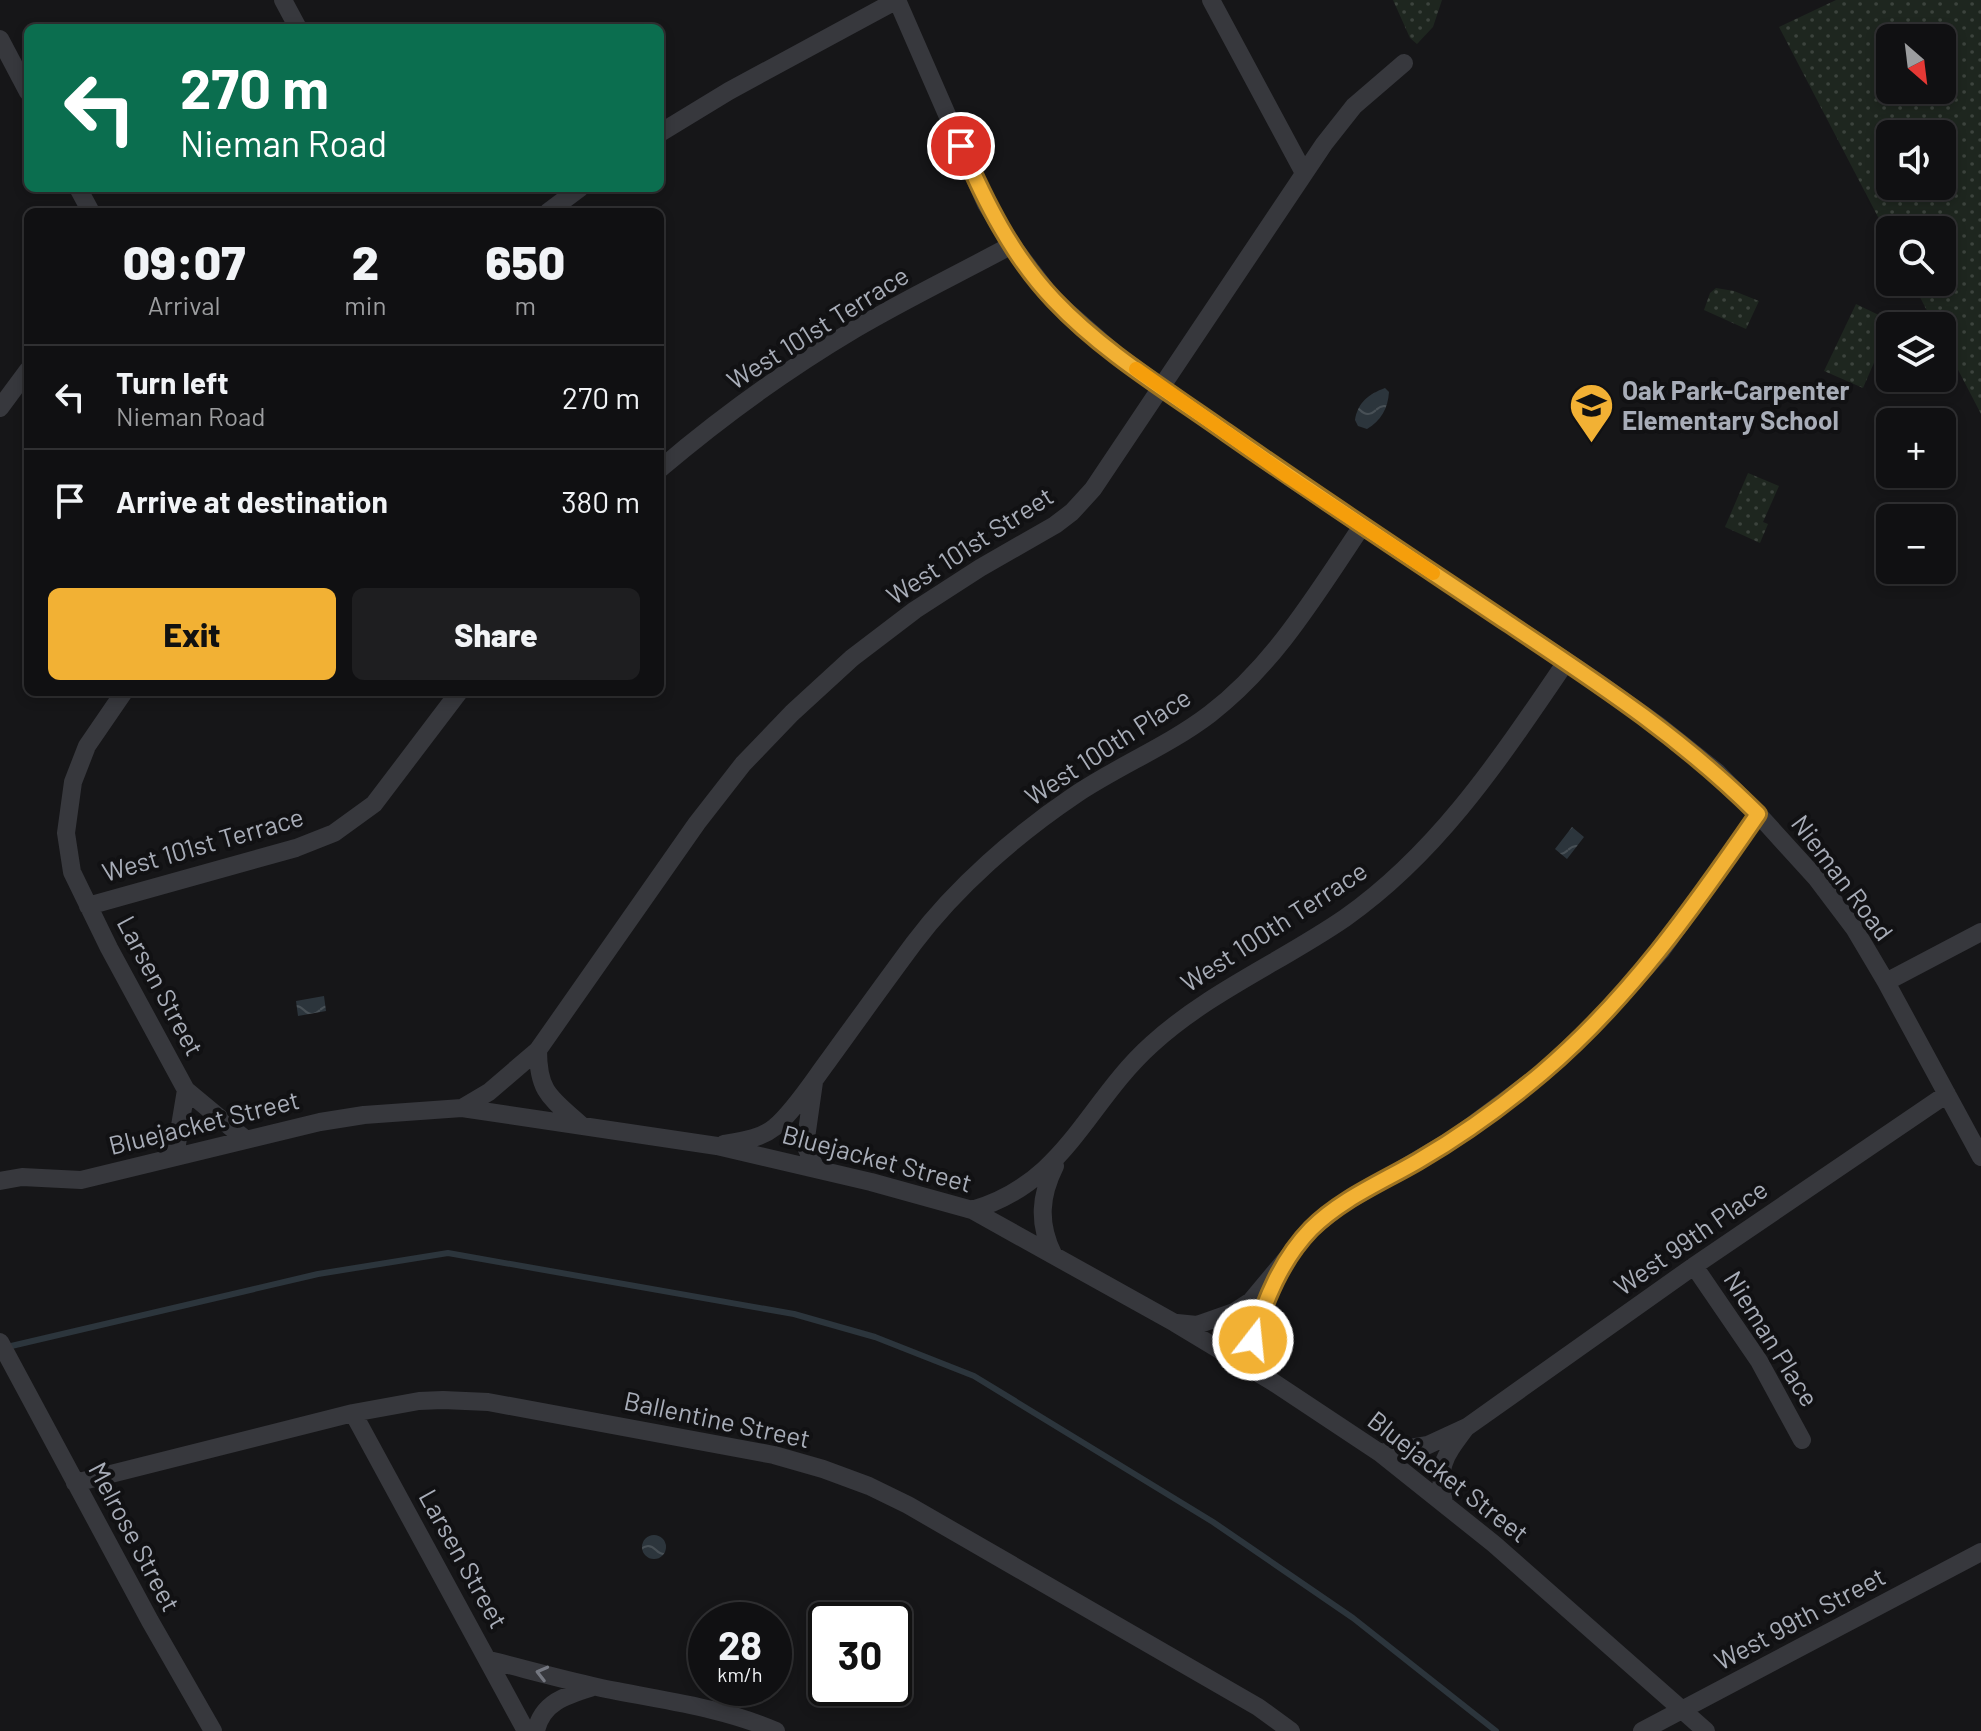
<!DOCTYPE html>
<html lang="en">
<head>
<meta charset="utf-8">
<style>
	:root { --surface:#101012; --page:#1e1e20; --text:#f1f3f6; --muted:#9c9d9f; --line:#303032; --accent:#f2b134 }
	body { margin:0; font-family:Barlow,sans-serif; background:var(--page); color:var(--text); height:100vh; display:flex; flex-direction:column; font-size:30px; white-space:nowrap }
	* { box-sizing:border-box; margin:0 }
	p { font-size:26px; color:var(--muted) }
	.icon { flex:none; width:44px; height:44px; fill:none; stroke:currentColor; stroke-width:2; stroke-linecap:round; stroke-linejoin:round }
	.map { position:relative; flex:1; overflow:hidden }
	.panel { position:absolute; left:24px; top:208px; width:640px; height:488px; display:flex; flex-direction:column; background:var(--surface); border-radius:12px; box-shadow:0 4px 12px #0003,0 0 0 2px var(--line) }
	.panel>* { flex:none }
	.banner { position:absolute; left:24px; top:24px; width:640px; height:168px; border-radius:12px; box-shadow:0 4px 12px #0003,0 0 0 2px var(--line); background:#0b6e4f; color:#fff; overflow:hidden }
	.needle { width:52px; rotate:152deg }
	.buttons { position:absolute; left:1876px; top:24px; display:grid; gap:16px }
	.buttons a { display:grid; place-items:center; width:80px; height:80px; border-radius:12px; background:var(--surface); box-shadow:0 4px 12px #0003,0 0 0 2px var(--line); font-size:40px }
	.speed { position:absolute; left:688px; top:1602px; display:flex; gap:16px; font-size:40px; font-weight:700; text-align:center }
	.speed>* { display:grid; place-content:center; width:104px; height:104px; border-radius:50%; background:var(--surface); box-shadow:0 4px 12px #0003,0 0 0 2px var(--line); line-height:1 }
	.speed small { font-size:20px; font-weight:400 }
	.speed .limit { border:4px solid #111; border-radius:12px; background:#fff; color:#111 }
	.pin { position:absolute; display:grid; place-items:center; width:68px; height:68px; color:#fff; margin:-34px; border:4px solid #fff; border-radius:50%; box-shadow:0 2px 8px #0007 }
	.me { position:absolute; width:88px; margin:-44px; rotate:16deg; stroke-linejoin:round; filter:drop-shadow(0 0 6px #0008) }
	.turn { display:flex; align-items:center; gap:28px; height:168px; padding:0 24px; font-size:36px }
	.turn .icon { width:104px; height:104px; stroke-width:2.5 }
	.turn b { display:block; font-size:56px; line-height:68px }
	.eta { display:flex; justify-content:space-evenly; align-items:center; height:136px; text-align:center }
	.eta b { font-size:48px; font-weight:800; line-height:56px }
	.primary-button { display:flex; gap:16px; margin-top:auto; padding:16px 24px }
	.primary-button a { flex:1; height:92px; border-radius:12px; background:var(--accent); color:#111; font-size:32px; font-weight:800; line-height:92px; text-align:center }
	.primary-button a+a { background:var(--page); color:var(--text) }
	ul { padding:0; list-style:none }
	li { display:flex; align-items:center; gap:24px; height:104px; padding:0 24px; border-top:2px solid var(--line) }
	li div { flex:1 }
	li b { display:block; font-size:30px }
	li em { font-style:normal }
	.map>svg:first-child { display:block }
</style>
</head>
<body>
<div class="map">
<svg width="1981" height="1731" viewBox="0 0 1981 1731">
	<defs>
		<pattern id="park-dots" width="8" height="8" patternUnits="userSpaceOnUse" patternTransform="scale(2)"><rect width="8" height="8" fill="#1e261f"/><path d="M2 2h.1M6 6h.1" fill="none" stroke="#3c433d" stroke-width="1.8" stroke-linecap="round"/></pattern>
		<pattern id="water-waves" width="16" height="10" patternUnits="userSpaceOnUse" patternTransform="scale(2)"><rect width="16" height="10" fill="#2c353c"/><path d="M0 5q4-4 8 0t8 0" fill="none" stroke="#485056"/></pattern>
	</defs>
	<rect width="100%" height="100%" fill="#161618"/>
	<path fill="url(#park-dots)" fill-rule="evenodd" d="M1393,0H1442L1433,27L1417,44L1410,38Z
		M1836,0H1981V414L1942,339V326H1935L1912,282H1942V230H1890V240L1779,27ZM1890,38H1942V90H1890ZM1890,134H1942V186H1890Z
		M1716,288L1734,291L1759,301L1746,329L1704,310L1710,293Z
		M1856,304L1887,319L1890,326L1863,388L1824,371Z
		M1748,473L1779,486L1763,522L1768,524L1760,543L1725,527Z"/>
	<path fill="url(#water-waves)" d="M1385,388L1389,392C1388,408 1381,421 1367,429L1358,426L1355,420C1358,402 1369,394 1385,388Z
		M1572,827L1584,837L1567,859L1555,849Z
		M324,996L326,1011L298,1016L296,1001Z
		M642 1547a12 12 0 1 1 24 0a12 12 0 1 1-24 0Z"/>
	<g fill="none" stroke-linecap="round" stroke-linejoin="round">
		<path stroke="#2c353c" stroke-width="6" d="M7,1347L318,1274L448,1253L794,1314L875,1337L974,1376L1213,1522L1353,1618L1496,1731"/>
		<path stroke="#37383d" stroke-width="18" d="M283,0L298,28
			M897,0L986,204L1012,245L1053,299L1118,356L1289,477L1596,681L1658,725L1717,772L1758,814L1817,879L1854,928L1886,982L1981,1157
			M1211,0L1304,173
			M0,39L28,92
			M660,133L729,91L897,0
			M78,188L91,212
			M548,212L580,188
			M0,408L28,370
			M660,469C721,417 786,370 855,329C906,299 960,273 1012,245
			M124,692L87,746L73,782L66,833L72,872L109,948L186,1090L245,1139
			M88,906L296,848L334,833L374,804L459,692
			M1886,982L1981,932
			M538,1050C538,1093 551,1098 581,1125
			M814,1082L805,1145L816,1169
			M462,1108L489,1092L538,1050L697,823L743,764L792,713L852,658L915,610L980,568L1055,525L1072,512L1093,489L1324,144L1354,106L1404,63
			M724,1144C742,1141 760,1139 775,1127C794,1111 813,1081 828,1061C857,1021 885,982 914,943C956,887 1017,834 1075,795C1118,766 1168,746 1210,714C1275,664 1317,593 1362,526
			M175,1156L186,1090
			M0,1181L22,1177L81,1180L320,1122L364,1115L462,1108L717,1146L871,1182L972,1210L1175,1323L1273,1382L1380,1453L1494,1544L1706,1731
			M972,1210C1066,1183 1086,1103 1152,1044C1209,992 1281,962 1345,918C1440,851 1501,757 1566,662
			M1053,1254C1038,1223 1040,1196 1055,1166
			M1694,1266L1759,1361L1802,1440
			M1177,1323L1197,1325L1234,1312L1251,1301L1311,1229L1341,1205L1456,1137L1542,1073L1598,1021L1661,951L1758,814
			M0,1342L150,1621L213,1731
			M1265,1377L1253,1340L1265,1300L1272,1287
			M353,1413L526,1731
			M1380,1453L1428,1445L1467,1427L1694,1266L1947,1094
			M75,1483L353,1413L419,1401L443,1400L488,1402L774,1455L823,1469L869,1486L908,1505L1258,1707L1291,1731
			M1444,1504C1438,1465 1442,1460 1465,1429
			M489,1660C525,1669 561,1679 597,1687C657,1700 719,1706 776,1731
			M536,1731C542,1702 567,1695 593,1687
			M1642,1731L1981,1552"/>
	</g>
	<defs><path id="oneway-chevron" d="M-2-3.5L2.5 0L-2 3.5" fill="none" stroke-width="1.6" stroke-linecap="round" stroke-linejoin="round" transform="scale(2)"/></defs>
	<use stroke="#757881" href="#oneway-chevron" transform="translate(542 1673) rotate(-166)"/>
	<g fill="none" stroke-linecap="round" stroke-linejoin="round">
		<defs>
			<path id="route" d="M961,146C985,201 1012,256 1054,300C1104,353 1168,391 1227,433C1320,498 1414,560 1508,623C1598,683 1681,737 1758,814C1694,907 1629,999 1542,1073C1504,1105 1461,1136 1418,1161C1382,1182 1341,1199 1311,1229C1281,1260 1265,1300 1253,1340"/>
		</defs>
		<use href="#route" stroke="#9d7322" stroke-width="20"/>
		<use href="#route" stroke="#f2b134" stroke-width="14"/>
		<path stroke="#f59e0b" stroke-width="14" d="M1136,369L1289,477L1433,573"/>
	</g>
	<defs>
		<symbol id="school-pin" viewBox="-11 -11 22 30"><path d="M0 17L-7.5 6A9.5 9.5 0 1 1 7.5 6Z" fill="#f2b134" stroke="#111113"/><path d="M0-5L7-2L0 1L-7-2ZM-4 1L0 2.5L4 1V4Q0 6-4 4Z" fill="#111"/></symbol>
	</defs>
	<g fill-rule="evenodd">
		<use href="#school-pin" x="1566" y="380" width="51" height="69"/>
	</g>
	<g text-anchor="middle" stroke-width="8" stroke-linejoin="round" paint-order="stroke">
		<g font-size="26" fill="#a8adb8" stroke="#111113">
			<text transform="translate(818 328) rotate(-32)" y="9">West 101st Terrace</text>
			<text transform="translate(970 546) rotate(-33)" y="9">West 101st Street</text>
			<text transform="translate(1108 747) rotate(-33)" y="9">West 100th Place</text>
			<text transform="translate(203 845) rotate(-16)" y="9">West 101st Terrace</text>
			<text transform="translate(1842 878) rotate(53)" y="9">Nieman Road</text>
			<text transform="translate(1274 927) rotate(-33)" y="9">West 100th Terrace</text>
			<text transform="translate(160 986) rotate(62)" y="9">Larsen Street</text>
			<text transform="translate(204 1123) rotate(-14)" y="9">Bluejacket Street</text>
			<text transform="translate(877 1159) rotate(15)" y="9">Bluejacket Street</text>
			<text transform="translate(1691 1238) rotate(-35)" y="9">West 99th Place</text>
			<text transform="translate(1771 1339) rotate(58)" y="9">Nieman Place</text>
			<text transform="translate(717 1420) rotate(12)" y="9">Ballentine Street</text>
			<text transform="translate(1448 1477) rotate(38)" y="9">Bluejacket Street</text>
			<text transform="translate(134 1537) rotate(62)" y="9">Melrose Street</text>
			<text transform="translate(463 1559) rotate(61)" y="9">Larsen Street</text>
			<text transform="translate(1800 1619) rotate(-28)" y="9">West 99th Street</text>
		</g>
		<g font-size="26" font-weight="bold" fill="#a8adb8" stroke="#111113" text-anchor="start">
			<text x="1622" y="400">Oak Park-Carpenter<tspan x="1622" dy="30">Elementary School</tspan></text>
		</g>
	</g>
</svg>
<div class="buttons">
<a><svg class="needle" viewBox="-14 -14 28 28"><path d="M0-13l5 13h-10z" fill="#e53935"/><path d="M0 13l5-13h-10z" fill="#9c9d9f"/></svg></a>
<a><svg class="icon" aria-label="sound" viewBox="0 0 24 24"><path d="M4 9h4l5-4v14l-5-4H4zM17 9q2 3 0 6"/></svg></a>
<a><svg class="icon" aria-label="search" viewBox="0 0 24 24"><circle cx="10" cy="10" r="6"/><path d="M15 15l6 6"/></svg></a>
<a><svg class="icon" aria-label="layers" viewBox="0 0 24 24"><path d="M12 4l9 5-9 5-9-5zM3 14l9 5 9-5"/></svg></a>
<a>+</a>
<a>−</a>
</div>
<div class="speed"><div>28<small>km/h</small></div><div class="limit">30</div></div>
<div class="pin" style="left:961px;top:146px;background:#d93025"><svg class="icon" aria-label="arrive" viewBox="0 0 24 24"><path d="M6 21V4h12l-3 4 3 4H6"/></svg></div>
<svg class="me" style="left:1253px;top:1340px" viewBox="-20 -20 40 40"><circle r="17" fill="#f2b134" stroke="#fff" stroke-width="3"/><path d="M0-11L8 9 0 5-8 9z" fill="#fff"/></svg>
<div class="banner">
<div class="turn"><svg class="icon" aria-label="left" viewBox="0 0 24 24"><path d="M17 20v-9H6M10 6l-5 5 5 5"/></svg><div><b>270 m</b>Nieman Road</div></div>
</div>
<section class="panel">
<div class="eta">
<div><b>09:07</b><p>Arrival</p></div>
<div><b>2</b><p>min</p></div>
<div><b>650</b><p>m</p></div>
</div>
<ul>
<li><svg class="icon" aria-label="left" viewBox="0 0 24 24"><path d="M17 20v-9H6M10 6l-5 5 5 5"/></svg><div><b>Turn left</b><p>Nieman Road</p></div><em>270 m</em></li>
<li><svg class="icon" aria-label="arrive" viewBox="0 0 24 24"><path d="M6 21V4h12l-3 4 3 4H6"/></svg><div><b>Arrive at destination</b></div><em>380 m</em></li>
</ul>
<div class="primary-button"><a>Exit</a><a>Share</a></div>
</section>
</div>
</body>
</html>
